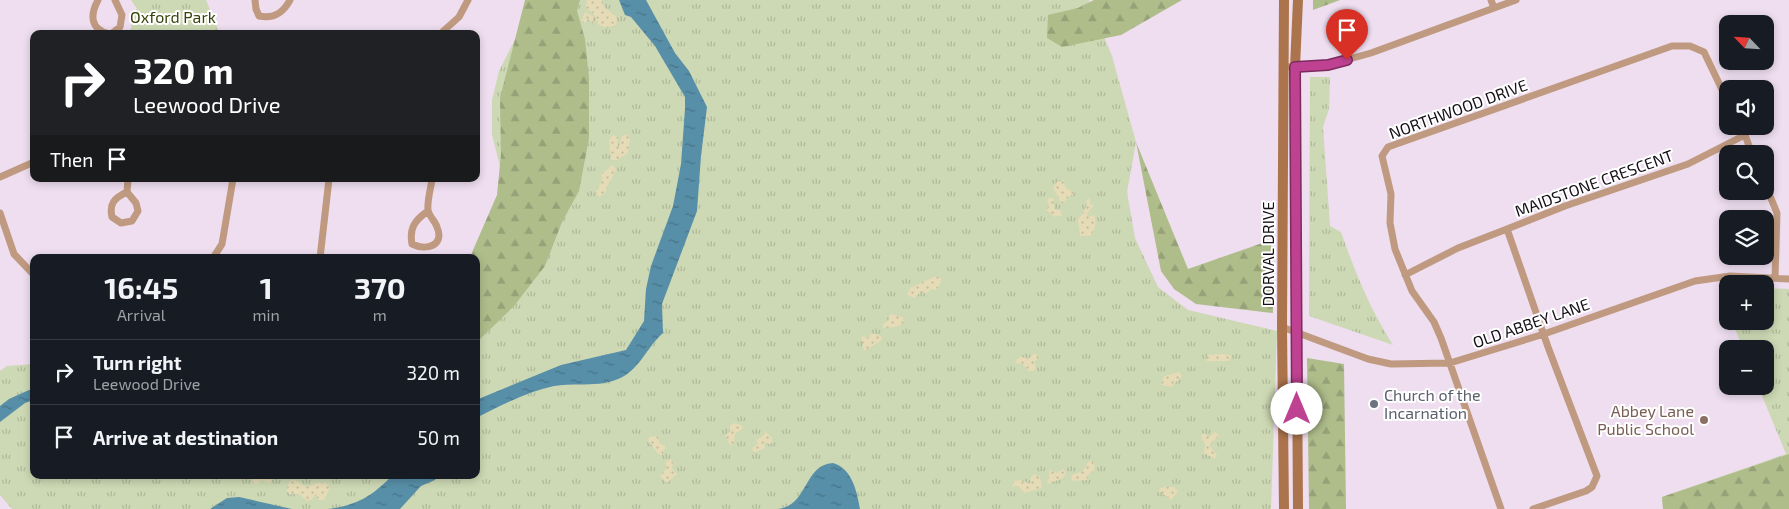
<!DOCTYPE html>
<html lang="en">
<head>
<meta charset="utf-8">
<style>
	:root { --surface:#171b24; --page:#20242c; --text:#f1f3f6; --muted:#9ea1a6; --line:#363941 }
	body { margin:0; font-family:"Exo 2",sans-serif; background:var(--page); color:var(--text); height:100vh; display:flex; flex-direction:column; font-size:19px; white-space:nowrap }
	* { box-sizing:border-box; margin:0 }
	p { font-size:16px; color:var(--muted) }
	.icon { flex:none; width:28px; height:28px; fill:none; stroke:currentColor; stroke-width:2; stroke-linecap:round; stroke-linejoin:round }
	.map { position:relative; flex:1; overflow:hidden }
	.details { position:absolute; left:30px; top:254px; width:450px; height:225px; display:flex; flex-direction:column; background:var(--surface); border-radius:10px; box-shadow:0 2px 8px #0003 }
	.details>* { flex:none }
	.guide { position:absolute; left:30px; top:30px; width:450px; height:152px; border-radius:10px; box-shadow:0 2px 8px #0003; background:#202124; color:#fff; overflow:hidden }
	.needle { width:32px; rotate:295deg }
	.controls { position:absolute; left:1719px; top:15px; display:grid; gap:10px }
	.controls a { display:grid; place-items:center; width:55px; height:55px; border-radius:10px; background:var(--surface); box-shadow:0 2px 8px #0003; font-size:25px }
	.pin { position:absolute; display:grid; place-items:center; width:42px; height:42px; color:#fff; margin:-51px -21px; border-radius:50% 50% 50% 0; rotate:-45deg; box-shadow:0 0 5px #0007 }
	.pin .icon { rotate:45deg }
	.me { position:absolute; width:55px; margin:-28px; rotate:0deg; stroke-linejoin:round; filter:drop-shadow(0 0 4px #0008) }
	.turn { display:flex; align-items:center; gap:18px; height:105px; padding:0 20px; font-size:22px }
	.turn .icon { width:65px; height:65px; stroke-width:2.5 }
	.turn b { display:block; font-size:35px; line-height:42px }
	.then { display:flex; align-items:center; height:48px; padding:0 20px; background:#0003; gap:10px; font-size:19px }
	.eta { display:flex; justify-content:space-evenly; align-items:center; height:85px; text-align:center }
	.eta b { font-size:30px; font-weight:700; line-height:35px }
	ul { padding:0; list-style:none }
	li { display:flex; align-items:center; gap:15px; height:65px; padding:0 20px; border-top:1px solid var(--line) }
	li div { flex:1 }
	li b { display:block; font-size:19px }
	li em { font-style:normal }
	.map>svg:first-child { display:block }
</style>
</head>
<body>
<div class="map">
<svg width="1789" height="509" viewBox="0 0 1789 509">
	<defs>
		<pattern id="grass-tufts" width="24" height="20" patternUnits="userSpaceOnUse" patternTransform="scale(1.25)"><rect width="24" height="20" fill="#cdd8b4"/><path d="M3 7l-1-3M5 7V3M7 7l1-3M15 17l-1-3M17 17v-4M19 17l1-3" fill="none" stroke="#afb89a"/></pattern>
		<pattern id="forest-firs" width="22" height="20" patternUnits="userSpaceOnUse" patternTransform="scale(1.25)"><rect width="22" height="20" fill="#afbd8b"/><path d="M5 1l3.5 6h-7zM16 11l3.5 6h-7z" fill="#96a177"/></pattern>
		<pattern id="sand-dots" width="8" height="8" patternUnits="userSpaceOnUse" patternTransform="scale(1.25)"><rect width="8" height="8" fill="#e5dbb6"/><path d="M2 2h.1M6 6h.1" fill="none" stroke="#c4bb9c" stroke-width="1.8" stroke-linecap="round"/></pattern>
		<pattern id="water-ripples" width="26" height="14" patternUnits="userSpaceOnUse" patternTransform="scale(1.25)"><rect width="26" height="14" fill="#578fa8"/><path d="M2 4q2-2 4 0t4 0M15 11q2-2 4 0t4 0" fill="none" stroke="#477388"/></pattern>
	</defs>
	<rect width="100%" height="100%" fill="#eedef0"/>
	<path fill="url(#grass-tufts)" d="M131,0H206L220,34H125L131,29L132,13L137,9Z
		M535,0H1089L1112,56L1136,142L1127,192L1135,238L1158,287L1188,310L1277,331L1271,509H12L0,495V371L7,366L34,364V475H476V274L505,186L492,135V100L499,71Z
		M1310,77H1330L1329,109L1323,127L1330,226L1341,232C1355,272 1370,309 1393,345L1309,316Z
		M1765,288L1789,289V509H1663L1662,497L1786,454L1758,386H1765V349H1743L1732,321H1765Z
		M1719,289H1727V311Z"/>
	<path fill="url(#forest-firs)" d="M525,0H580L577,11L585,39L589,78V138L579,191L562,222L545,266L514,306L476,343V258L470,257L497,195L501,154L500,98Z
		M1094,0H1182L1121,35L1062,47L1047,38L1048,15L1078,8Z
		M1313,0H1340L1313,10Z
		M1136,142L1188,269L1271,240L1273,313L1196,304L1174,289L1161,271Z
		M1307,358L1344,364L1346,509H1309Z
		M1789,454V509H1663L1662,497Z"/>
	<path fill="url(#sand-dots)" d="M587,0H602L604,7L617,17L616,25L607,28L599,25L593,13L586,8Z
		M585,12L593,16V24L588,19L585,23L581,22Z
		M626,134L630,138L628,153L617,160H611L609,140L613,135L618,137V149L622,136Z
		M612,165L616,169L615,172L604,194L599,197L596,192L602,180L601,175Z
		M1063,180L1066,188L1075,193L1067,198L1062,205L1053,187L1057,182Z
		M1049,197L1054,199V209L1062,211V216L1055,217L1046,210L1049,206L1047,200Z
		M1087,198L1090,199V204L1094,205L1087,214L1089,217L1094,215C1097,222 1095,231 1090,236H1080L1078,220L1086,208Z
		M936,276L942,279L937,290L931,289L926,294L921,291L915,298L907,295L910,288Z
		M890,314L903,317L904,323L897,327L883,328V324L888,321Z
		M872,333L881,336L882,340L864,351L861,338L863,336L868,338Z
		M1035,353L1039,358L1034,362L1036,368L1033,371H1028L1023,364L1015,363L1019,357L1029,358Z
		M1223,354L1231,355V358L1228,361H1206L1207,355Z
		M1179,372L1182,376L1171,387L1161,385L1164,376Z
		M735,423L741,425L743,428L735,434L734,444L730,445L725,436L730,431V425Z
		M766,432L772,438V443L769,444L764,442L765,448L753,453L752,448L758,444L756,439L762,437Z
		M1215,432L1219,436L1209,445L1217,455L1215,459L1204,453L1205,445L1201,436L1204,433L1209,437Z
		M649,437L658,436L659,443L666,446L662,455L658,454L648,440Z
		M670,459L673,461L672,469L677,474L667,483L660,476L666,469V462Z
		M1089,461H1093L1095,467L1093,472L1088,475L1087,480L1071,481L1072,475L1083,471Z
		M1063,469L1066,473L1063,478L1047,484L1050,470L1057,473Z
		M1034,474L1040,477L1042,487L1039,489L1024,493L1019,487L1012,486L1014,481L1021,480L1030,484L1031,477Z
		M254,475H274L270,483L262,480L256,484L252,481Z
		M294,480L307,487L317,483H326L330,488L324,500H318L316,493L311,500L307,501L299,494H290L286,490L290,481Z
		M1166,487H1174L1178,491L1171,500L1159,491L1160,488Z"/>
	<path fill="#cdd8b4" d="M185,11L196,34H142L139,26Z"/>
	<path fill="url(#water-ripples)" d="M619,0H646L675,53L689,71L707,107L701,156L697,211L662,304L663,333C647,347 638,372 618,379C598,388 575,382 554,386C527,392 501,405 476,418V400L561,365L626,350L644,321L646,289L651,266L673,206L681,164L685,109V97L655,46L631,17L625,15Z
		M29,390H34V400L25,403L0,422V406L9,399Z
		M833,463C852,468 857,492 860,509H778C808,506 804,464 833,463Z
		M393,475H439L435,480L421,486L400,509H328C358,505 372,496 393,475Z
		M239,497L292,509H210L227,498Z"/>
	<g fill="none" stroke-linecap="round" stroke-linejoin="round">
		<path stroke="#c09a80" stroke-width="7" d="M98,0C90,15 90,29 109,34
			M255,0L256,9L259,16C274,19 283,13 290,0
			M1491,0L1494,8
			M111,34L120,27L122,15L115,0
			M440,34L459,17L468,0
			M1283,67L1328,65L1371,53L1516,0
			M1740,126L1745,135
			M0,177L34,162
			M1765,184L1777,213L1775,278
			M127,192C114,198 109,204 112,217L121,223L132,221L138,211L136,203L127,192L128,179
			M428,211C415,220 409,228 412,244C426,251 445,246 437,227C435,221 429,216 428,210C427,200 431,188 432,179
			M0,213L14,254L34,275
			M213,258L222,244L233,179
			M320,258L329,179
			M1405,275L1458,248L1507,229
			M1282,327L1368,359L1391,364L1450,363L1544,334L1695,281L1730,276L1789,279
			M1501,509L1441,338L1434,322L1412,291L1395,249L1390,223L1391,194L1382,156L1388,147L1672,46H1690L1704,52L1728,102
			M1533,509L1586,491L1592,487L1597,476L1548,347L1507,229L1565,206L1688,164L1745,135L1752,154"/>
		<path stroke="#ac744d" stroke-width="10" d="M1284,0L1282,327L1284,509
			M1298,509L1295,67L1298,0"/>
	</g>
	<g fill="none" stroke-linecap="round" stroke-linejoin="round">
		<defs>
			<path id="route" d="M1297,409L1295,67L1328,65L1347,60"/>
		</defs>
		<use href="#route" stroke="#7c2b5e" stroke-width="12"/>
		<use href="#route" stroke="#be4291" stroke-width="9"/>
	</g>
	<circle fill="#6b7280" stroke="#fff" stroke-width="2" cx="1374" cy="404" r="5"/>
	<circle fill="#8d6e63" stroke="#fff" stroke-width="2" cx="1704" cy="420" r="5"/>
	<g text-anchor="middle" stroke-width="4" stroke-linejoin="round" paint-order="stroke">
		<g font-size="16" fill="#374309" stroke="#fff">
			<text x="173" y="23">Oxford Park</text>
		</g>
		<g font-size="16" fill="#140f15" stroke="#fff">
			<text transform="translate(1458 109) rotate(-20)" y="6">NORTHWOOD DRIVE</text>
			<text transform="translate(1594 183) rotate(-20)" y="6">MAIDSTONE CRESCENT</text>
			<text transform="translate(1268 254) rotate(-90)" y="6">DORVAL DRIVE</text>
			<text transform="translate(1531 323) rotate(-19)" y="6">OLD ABBEY LANE</text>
		</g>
		<g font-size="16" fill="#5b616d" stroke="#fff" text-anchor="start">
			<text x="1384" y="401">Church of the<tspan x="1384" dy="18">Incarnation</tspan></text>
		</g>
		<g font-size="16" fill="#785e54" stroke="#fff" text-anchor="end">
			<text x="1694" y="417">Abbey Lane<tspan x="1694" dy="18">Public School</tspan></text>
		</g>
	</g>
</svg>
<div class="controls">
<a><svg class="needle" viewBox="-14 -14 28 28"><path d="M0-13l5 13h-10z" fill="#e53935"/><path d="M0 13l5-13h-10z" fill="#9ea1a6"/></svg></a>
<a><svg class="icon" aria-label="sound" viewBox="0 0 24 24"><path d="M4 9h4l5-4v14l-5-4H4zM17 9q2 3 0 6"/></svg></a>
<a><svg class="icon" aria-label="search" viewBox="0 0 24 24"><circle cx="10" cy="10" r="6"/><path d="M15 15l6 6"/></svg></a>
<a><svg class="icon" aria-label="layers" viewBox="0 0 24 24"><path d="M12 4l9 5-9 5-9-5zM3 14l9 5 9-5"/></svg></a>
<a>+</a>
<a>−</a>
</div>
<div class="pin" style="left:1347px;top:60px;background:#d93025"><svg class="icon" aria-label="arrive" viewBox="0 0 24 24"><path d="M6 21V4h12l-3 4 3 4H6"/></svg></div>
<svg class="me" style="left:1297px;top:409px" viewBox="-20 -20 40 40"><circle r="19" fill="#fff"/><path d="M0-13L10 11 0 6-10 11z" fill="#be4291"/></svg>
<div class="guide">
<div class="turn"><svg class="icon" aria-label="right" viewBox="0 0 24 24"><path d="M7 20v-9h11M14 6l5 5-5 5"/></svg><div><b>320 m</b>Leewood Drive</div></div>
<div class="then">Then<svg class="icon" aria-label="arrive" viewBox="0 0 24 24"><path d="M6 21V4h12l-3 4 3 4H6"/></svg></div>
</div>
<section class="details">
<div class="eta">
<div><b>16:45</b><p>Arrival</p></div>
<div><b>1</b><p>min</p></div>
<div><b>370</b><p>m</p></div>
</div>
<ul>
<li><svg class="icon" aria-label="right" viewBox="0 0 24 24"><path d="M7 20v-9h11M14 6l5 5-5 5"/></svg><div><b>Turn right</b><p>Leewood Drive</p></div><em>320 m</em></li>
<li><svg class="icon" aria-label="arrive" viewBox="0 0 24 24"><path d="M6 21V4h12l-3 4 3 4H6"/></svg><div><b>Arrive at destination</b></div><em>50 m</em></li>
</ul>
</section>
</div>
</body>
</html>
